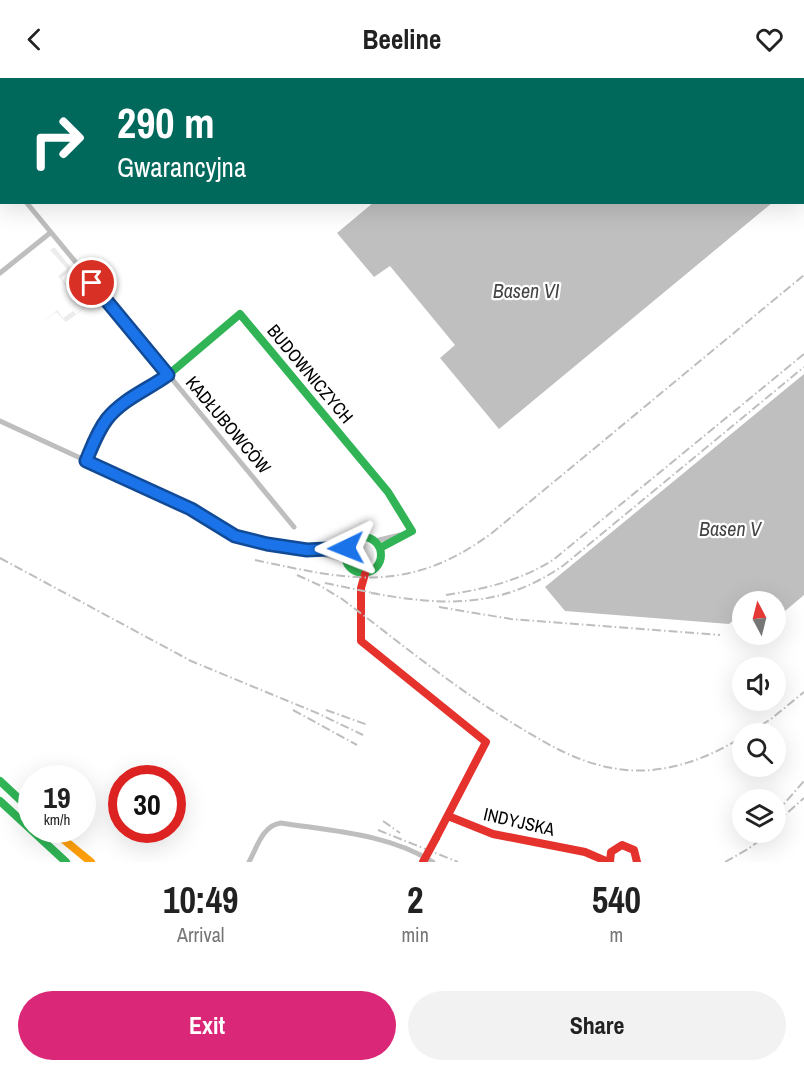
<!DOCTYPE html>
<html lang="en">
<head>
<meta charset="utf-8">
<style>
	:root { --surface:#fff; --page:#f2f2f2; --text:#222; --muted:#767676; --accent:#db2777 }
	body { margin:0; font-family:"Archivo Narrow",sans-serif; background:var(--page); color:var(--text); height:100vh; display:flex; flex-direction:column; font-size:22px; white-space:nowrap }
	* { box-sizing:border-box; margin:0 }
	p { font-size:20px; color:var(--muted) }
	.icon { flex:none; width:33px; height:33px; fill:none; stroke:currentColor; stroke-width:2; stroke-linecap:round; stroke-linejoin:round }
	.map { position:relative; height:784px; overflow:hidden }
	.side { display:flex; flex-direction:column; background:var(--surface); flex:1 }
	.side>* { flex:none }
	.top-card { position:absolute; left:0px; top:0px; width:804px; height:126px; box-shadow:0 6px 24px #0002; background:#00695c; color:#fff; overflow:hidden }
	.needle { width:39px; rotate:353deg }
	.tools { position:absolute; left:732px; top:513px; display:grid; gap:12px }
	.tools a { display:grid; place-items:center; width:54px; height:54px; border-radius:50%; background:var(--surface); box-shadow:0 6px 24px #0002; font-size:30px }
	.speed { position:absolute; left:18px; top:687px; display:flex; gap:12px; font-size:30px; font-weight:700; text-align:center }
	.speed>* { display:grid; place-content:center; width:78px; height:78px; border-radius:50%; background:var(--surface); box-shadow:0 6px 24px #0002; line-height:1 }
	.speed small { font-size:15px; font-weight:400 }
	.speed .limit { border:9px solid #d22; background:#fff; color:#111 }
	.pin { position:absolute; display:grid; place-items:center; width:51px; height:51px; color:#fff; margin:-26px; border:3px solid #fff; border-radius:50%; box-shadow:0 2px 6px #0007 }
	.me { position:absolute; width:66px; margin:-33px; rotate:268deg; stroke-linejoin:round; filter:drop-shadow(0 0 4px #0008) }
	.turn { display:flex; align-items:center; gap:21px; height:126px; padding:0 18px; font-size:27px }
	.turn .icon { width:78px; height:78px; stroke-width:2.5 }
	.turn b { display:block; font-size:42px; line-height:51px }
	.eta { display:flex; justify-content:space-evenly; align-items:center; height:102px; text-align:center }
	.eta b { font-size:36px; font-weight:700; line-height:42px }
	.cta { display:flex; gap:12px; margin-top:auto; padding:12px 18px }
	.cta a { flex:1; height:69px; border-radius:36px; background:var(--accent); color:#fff; font-size:24px; font-weight:700; line-height:69px; text-align:center }
	.cta a+a { background:var(--page); color:var(--text) }
	header { display:flex; justify-content:space-between; align-items:center; height:78px; padding:0 18px; background:var(--surface); font-size:27px; font-weight:700 }
	.map>svg:first-child { display:block }
</style>
</head>
<body>
<header><svg class="icon" aria-label="back" viewBox="0 0 24 24"><path d="M15 5l-7 7 7 7"/></svg>Beeline<svg class="icon" aria-label="heart" viewBox="0 0 24 24"><path d="M12 20l-8-8c-3-5 5-10 8-4 3-6 11-1 8 4z"/></svg></header>
<div class="map">
<svg width="804" height="784" viewBox="0 0 804 784">
	<rect width="100%" height="100%" fill="#fff"/>
	<path fill="#ececec" d="M53,170H55L103,229L98,230L68,194L61,200L85,230L66,244L56,234L40,247L57,232L63,240L73,233L76,236L84,230L58,198L67,191L50,172Z
		M352 476a11 11 0 1 1 22 0a11 11 0 1 1-22 0Z"/>
	<path fill="#bfbfbf" d="M120,0H364L121,2Z
		M525,0H804V98L803,99L802,2L523,1Z
		M374,124H772V125L499,351L440,280L455,267L390,188L374,199L337,155Z
		M804,296V517L778,539L776,536V524L766,523L762,519L756,523L742,524V535L729,546L565,533L545,509Z"/>
	<g fill="none" stroke-linecap="round" stroke-linejoin="round">
		<path stroke="#bebebe" stroke-width="5" d="M26,124L294,449
			M0,195L50,155
			M0,343L191,431L235,458L267,466L307,472L345,482
			M375,463L400,457
			M315,471L346,470
			M249,784C257,769 263,747 281,745C333,753 388,756 433,784"/>
		<path stroke="#30b455" stroke-width="8" d="M86,383L98,355L113,334L134,318L168,297L240,236L388,414L412,453L380,470
			M345 477a18 18 0 1 1 36 0a18 18 0 1 1-36 0Z
			M0,703L32,733
			M0,723L66,784"/>
		<path stroke="#ff9f0a" stroke-width="8" d="M52,752L91,784"/>
		<path stroke="#e5322d" stroke-width="8" d="M365,496L361,510V563L486,664L436,760
			M448,738L493,756L585,774L608,784
			M610,784L611,774L622,767L634,772L637,784"/>
		<path stroke="#bebebe" stroke-width="2" stroke-dasharray="9 3 1.5 3" stroke-linecap="butt" d="M0,480L191,583L317,635L363,657
			M255,482C349,502 408,517 492,455L804,197
			M297,497L319,507L342,521C402,566 459,614 524,652C552,669 579,684 612,690C658,699 704,683 742,659
			M325,505L378,516
			M371,515C444,528 501,531 564,487L804,289
			M446,517C485,511 519,503 553,482L804,276
			M439,529L511,541L720,557
			M293,632L357,667
			M326,632L368,647
			M747,656L771,641L804,614
			M776,735L804,703
			M383,743L400,755
			M776,745L804,720
			M378,752L458,784
			M725,784L748,771L771,754"/>
		<path stroke="#e5322d" stroke-width="8" d="M423,784L436,760"/>
	</g>
	<g fill="none" stroke-linecap="round" stroke-linejoin="round">
		<defs>
			<path id="route" d="M92,205L168,297C147,312 123,321 107,341C97,354 92,369 86,383L191,431L235,458L267,466L307,472L346,470"/>
		</defs>
		<use href="#route" stroke="#114b97" stroke-width="15"/>
		<use href="#route" stroke="#1a73e8" stroke-width="10"/>
	</g>
	<g text-anchor="middle" stroke-width="4.5" stroke-linejoin="round" paint-order="stroke">
		<g font-size="18" fill="#000" stroke="#fff">
			<text transform="translate(310 296) rotate(50)" y="6">BUDOWNICZYCH</text>
			<text transform="translate(228 347) rotate(50)" y="6">KADŁUBOWCÓW</text>
			<text transform="translate(519 744) rotate(13)" y="6">INDYJSKA</text>
		</g>
		<g font-size="20" font-style="italic" fill="#444" stroke="#fff">
			<text x="526" y="220">Basen VI</text>
			<text x="730" y="458">Basen V</text>
		</g>
	</g>
</svg>
<div class="tools">
<a><svg class="needle" viewBox="-14 -14 28 28"><path d="M0-13l5 13h-10z" fill="#e53935"/><path d="M0 13l5-13h-10z" fill="#767676"/></svg></a>
<a><svg class="icon" aria-label="sound" viewBox="0 0 24 24"><path d="M4 9h4l5-4v14l-5-4H4zM17 9q2 3 0 6"/></svg></a>
<a><svg class="icon" aria-label="search" viewBox="0 0 24 24"><circle cx="10" cy="10" r="6"/><path d="M15 15l6 6"/></svg></a>
<a><svg class="icon" aria-label="layers" viewBox="0 0 24 24"><path d="M12 4l9 5-9 5-9-5zM3 14l9 5 9-5"/></svg></a>
</div>
<div class="speed"><div>19<small>km/h</small></div><div class="limit">30</div></div>
<div class="pin" style="left:92px;top:205px;background:#d93025"><svg class="icon" aria-label="arrive" viewBox="0 0 24 24"><path d="M6 21V4h12l-3 4 3 4H6"/></svg></div>
<svg class="me" style="left:346px;top:470px" viewBox="-20 -20 40 40"><path d="M0-17L14 15 0 8-14 15z" fill="#1a73e8" stroke="#fff" stroke-width="4"/></svg>
<div class="top-card">
<div class="turn"><svg class="icon" aria-label="right" viewBox="0 0 24 24"><path d="M7 20v-9h11M14 6l5 5-5 5"/></svg><div><b>290 m</b>Gwarancyjna</div></div>
</div>
</div>
<section class="side">
<div class="eta">
<div><b>10:49</b><p>Arrival</p></div>
<div><b>2</b><p>min</p></div>
<div><b>540</b><p>m</p></div>
</div>
<div class="cta"><a>Exit</a><a>Share</a></div>
</section>
</body>
</html>
